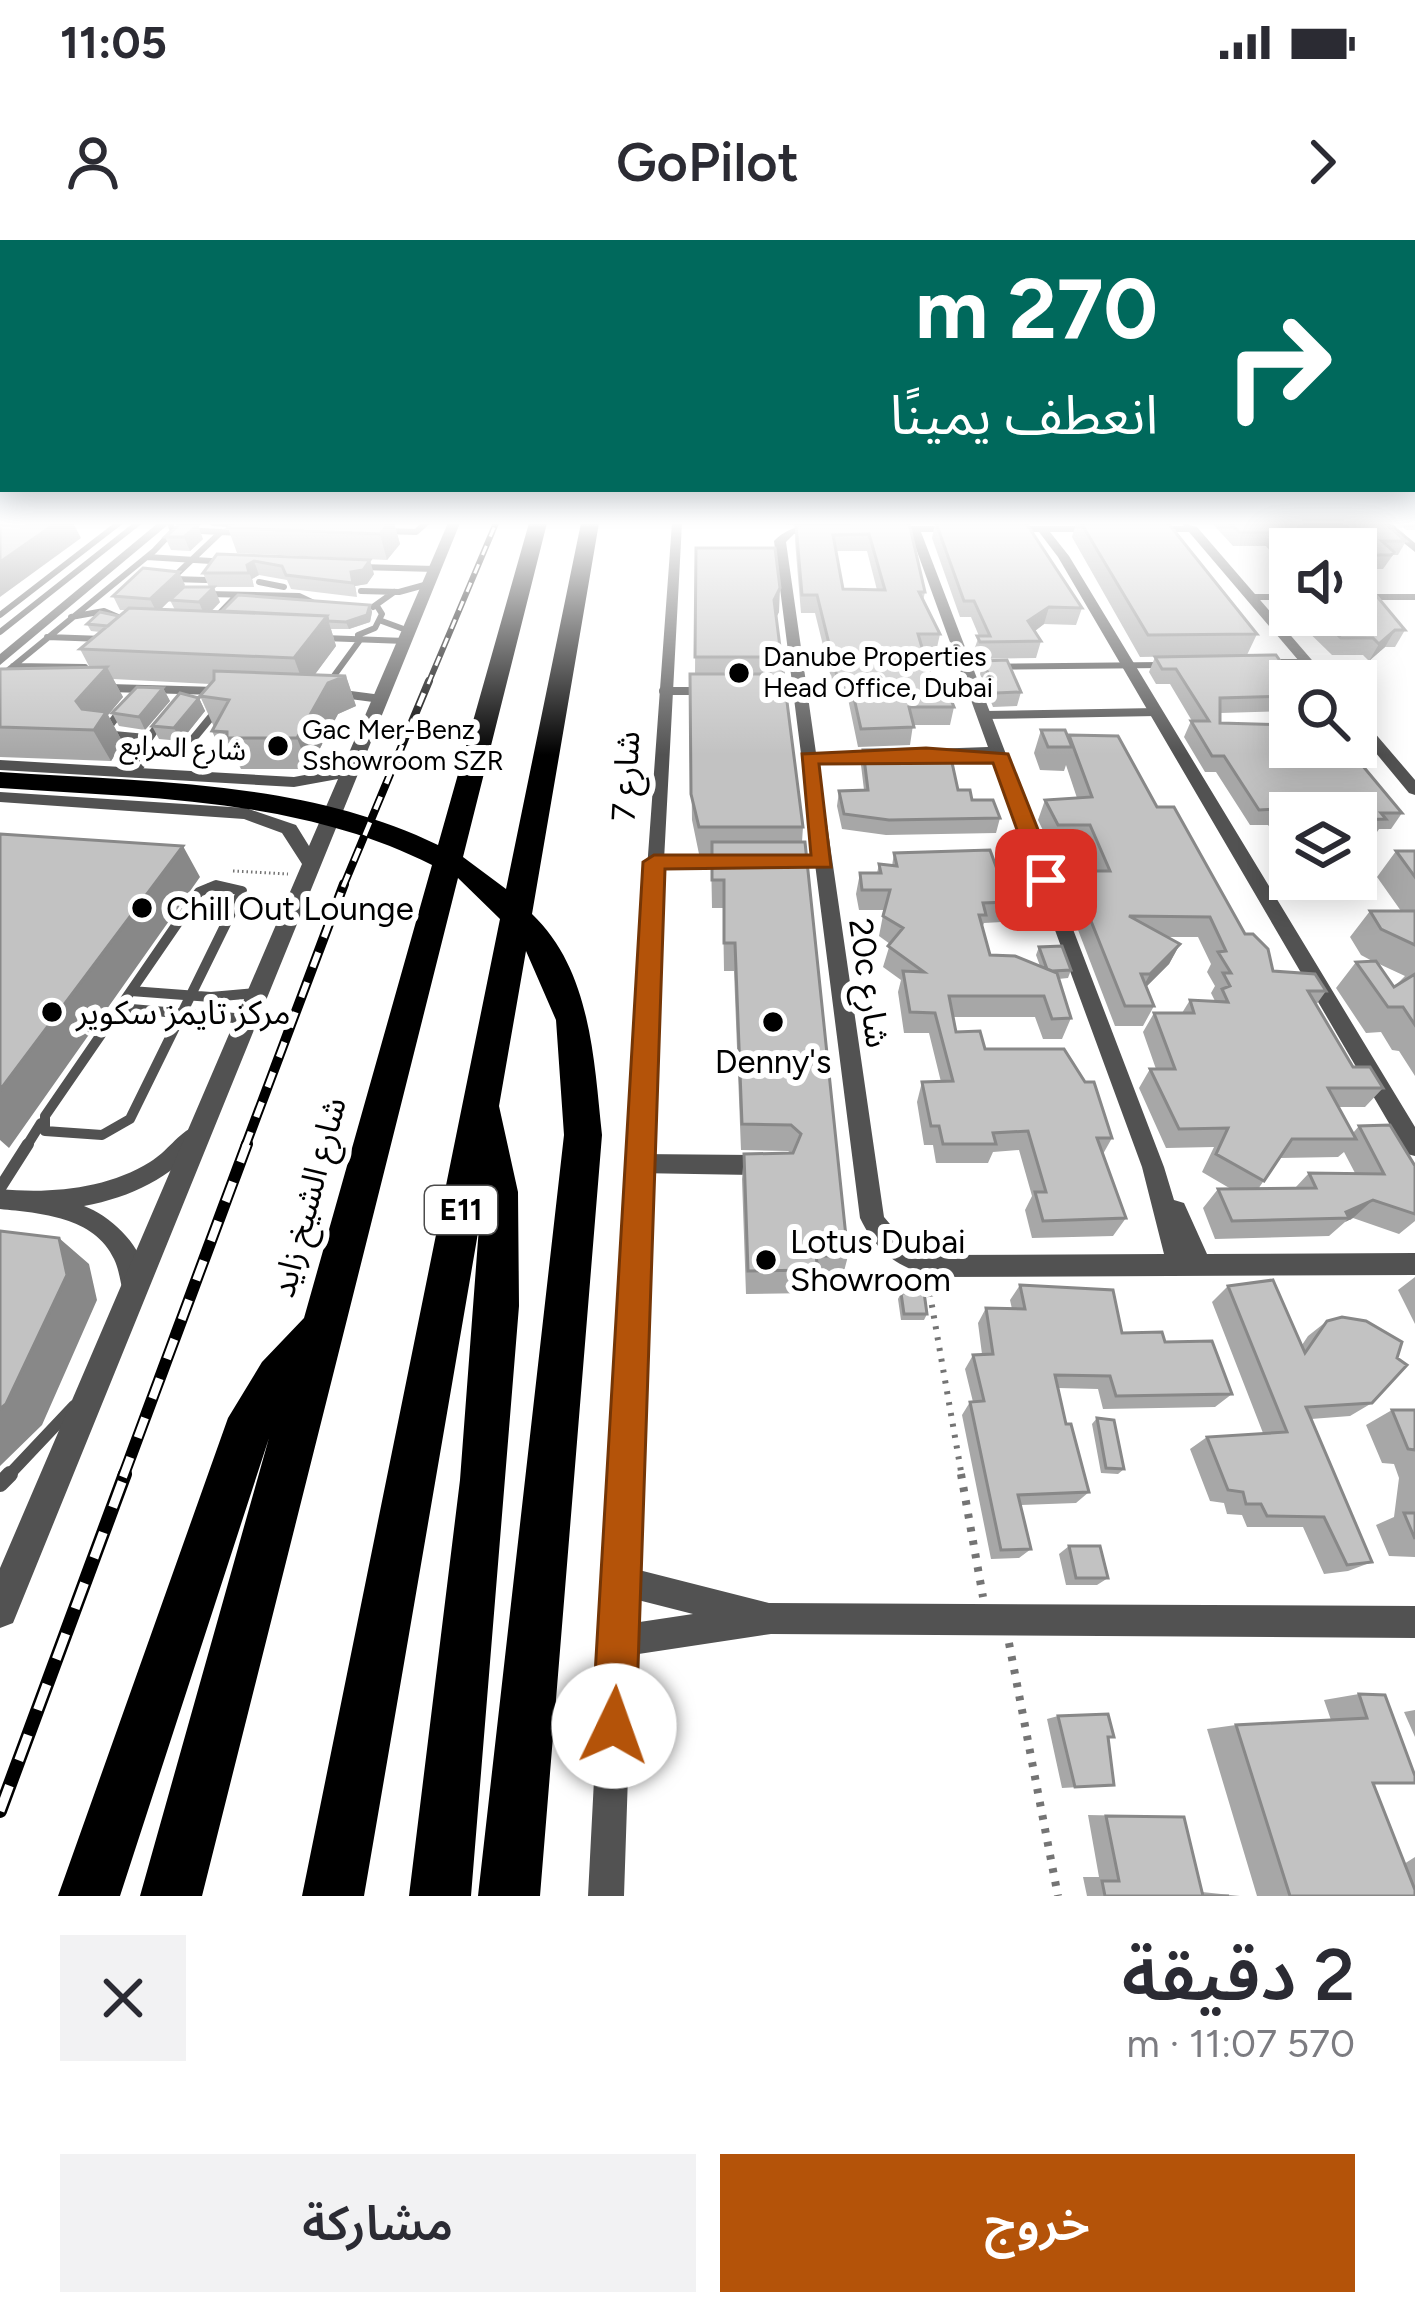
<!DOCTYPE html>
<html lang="ar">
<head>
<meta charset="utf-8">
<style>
	:root { --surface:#fff; --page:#f2f2f3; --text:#2b2b33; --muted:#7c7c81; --accent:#b45309 }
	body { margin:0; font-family:Figtree,"Noto Sans Arabic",sans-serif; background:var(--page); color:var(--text); direction:rtl; height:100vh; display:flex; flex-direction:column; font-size:45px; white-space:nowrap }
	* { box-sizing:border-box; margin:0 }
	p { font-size:39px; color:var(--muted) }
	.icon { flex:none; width:66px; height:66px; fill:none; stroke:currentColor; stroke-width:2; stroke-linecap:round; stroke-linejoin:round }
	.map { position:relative; height:1656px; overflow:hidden; direction:ltr }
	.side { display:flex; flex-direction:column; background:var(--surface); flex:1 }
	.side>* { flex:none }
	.guide { position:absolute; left:0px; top:0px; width:1416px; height:252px; box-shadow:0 6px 30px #0003; direction:rtl; background:#00695c; color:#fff; overflow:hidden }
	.fabs { position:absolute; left:1269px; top:288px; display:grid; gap:24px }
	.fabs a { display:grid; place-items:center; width:108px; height:108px; border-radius:0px; background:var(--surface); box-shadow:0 6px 30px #0003; font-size:60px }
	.pin { position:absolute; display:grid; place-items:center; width:102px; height:102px; color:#fff; margin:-51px; border-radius:24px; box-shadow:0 6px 18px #0006 }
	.me { position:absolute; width:132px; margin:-66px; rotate:3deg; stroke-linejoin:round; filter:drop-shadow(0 0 9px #0008) }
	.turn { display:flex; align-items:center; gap:42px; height:252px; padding:0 60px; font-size:54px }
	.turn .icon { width:156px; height:156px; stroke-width:2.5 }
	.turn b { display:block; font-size:84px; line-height:102px }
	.round { display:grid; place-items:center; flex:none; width:126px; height:126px; border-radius:0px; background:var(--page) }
	.summary { display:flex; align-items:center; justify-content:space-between; height:204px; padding:0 60px }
	h1 { font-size:72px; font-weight:600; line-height:90px }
	.button { display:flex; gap:24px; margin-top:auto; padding:24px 60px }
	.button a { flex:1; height:138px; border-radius:0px; background:var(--accent); color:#fff; font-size:48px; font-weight:600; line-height:138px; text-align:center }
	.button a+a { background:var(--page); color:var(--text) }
	.status { display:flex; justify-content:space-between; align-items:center; height:84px; padding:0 60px; background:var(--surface); direction:ltr }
	.status svg { height:33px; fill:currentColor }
	header { display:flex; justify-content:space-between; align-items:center; height:156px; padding:0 60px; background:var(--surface); font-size:54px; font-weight:600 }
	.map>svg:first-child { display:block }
</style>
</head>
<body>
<div class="status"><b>11:05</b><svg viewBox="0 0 49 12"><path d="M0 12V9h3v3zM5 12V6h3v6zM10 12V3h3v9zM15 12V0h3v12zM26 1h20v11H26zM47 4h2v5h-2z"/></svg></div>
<header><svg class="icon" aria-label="forward" viewBox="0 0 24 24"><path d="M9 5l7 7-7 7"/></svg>GoPilot<svg class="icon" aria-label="person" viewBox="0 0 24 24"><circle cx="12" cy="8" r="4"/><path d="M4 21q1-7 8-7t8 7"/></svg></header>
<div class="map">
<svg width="1415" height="1656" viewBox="0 0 1415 1656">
	<rect width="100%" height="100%" fill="#fff"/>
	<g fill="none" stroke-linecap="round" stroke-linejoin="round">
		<path stroke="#747474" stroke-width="3" stroke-dasharray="1.5 3" stroke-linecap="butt" d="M233,631L288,634"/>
		<path stroke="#747474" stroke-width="6" stroke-dasharray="3 8" stroke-linecap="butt" d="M928,1043L962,1237"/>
		<path stroke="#747474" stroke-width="8" stroke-dasharray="4.5 9" stroke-linecap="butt" d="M961,1234L983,1357
			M1009,1403L1058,1656"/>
		<path stroke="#525252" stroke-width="6" d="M213,283L245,285
			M201,291L241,293
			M383,291L416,292L426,283
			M147,317L227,322
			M360,327L435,329
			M179,332L221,292
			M173,339L206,340
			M259,342L284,347
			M361,351L399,352L428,344
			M207,354L299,356L318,365
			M1251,357H1290
			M1356,357H1415
			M373,367L394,352
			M0,375L119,283
			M71,377L104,371L118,377
			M379,380L409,391
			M211,382L237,355
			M0,392L138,283
			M358,395L375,388L382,374L377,366
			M47,397L103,399
			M324,398L405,401
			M1270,422H1307
			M13,426L85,427
			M967,427L1162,425
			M0,437L154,311L173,291L170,283
			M328,444L360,400"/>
		<path stroke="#525252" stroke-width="8" d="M327,446L330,441
			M109,448L216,451
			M663,451H704
			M343,454L381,459
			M122,469L103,494L146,498
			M985,475L1157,472
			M161,481L143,507L219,513
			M184,510L216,471
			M135,533L153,509
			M654,622H722
			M210,647H227"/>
		<path stroke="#525252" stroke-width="10" d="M216,645L242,651L130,879L102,895L45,891V876L199,652Z
			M131,751L211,757L256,753
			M120,768L246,779
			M26,907L41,883"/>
		<path stroke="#525252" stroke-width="12" d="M637,920L753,921
			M637,927L753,929
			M0,948L28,904
			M7,1237L74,1166"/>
		<path stroke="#525252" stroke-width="16" d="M0,1244L10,1234"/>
		<path fill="#525252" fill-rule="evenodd" d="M158,283H170L0,425V414Z
			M672,283H682L648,920L635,1329L769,1363L1415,1366V1398L771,1394L632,1415L624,1656H588L626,920ZM634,1359L693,1374L633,1383Z
			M1182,283L1197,287L1330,441H1316L1189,292H1148L1143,289L1148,286H1184Z
			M1379,283H1391L1415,303V312Z
			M884,286H961L966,289L961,292H921L1164,927L1174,960L1184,963L1207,1014L1415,1013V1035L937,1037C899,1029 877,1013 860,978L774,301C788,286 810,282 828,290L794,294L786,302L816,513L988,507L910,292L880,291L879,289ZM991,516L1142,927L1164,1014L937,1015L906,1003L884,977L818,522Z
			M1004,286H1099L1104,289L1099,292H1050L1069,316L1415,887V916L1407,914L1058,317L1039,292L1000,291L999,289Z
			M1356,476L1361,477L1415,540V555L1409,553L1356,489Z
			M195,886L203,889L206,895L203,901C170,938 132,957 84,966C116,978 157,1019 143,1057L134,1061L125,1057C120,1045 120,1031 114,1019C95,977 40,973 0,969V949C49,954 107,949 150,922C167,912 178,893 195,886Z"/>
		<path fill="#525252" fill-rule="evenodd" d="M448,283H460L13,1383L0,1388V1328L302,624L282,593L244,579L0,562V552L246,568L296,585L309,606L338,539L294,547L0,530V520L294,537L326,531L348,515Z"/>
		<path fill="#000" fill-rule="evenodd" d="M529,283H547L463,617L506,649L581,283H599L532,674C591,730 594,820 602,895L540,1656H478L564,895L556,780L526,711L499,866L518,952L519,1066L471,1656H409L460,1240L479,987L364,1656H302L500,679L458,638L202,1656H140L269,1198L120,1656H58L228,1178L262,1122L304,1078L432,625C300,558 145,558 0,548V532C144,542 305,540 438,605Z"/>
		<defs>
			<path id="rail-far4" d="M428,444L496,283"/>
			<path id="rail-far3" d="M343,647L429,441"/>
			<path id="rail-far2" d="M245,907L344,644"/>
			<path id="rail-far1" d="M123,1237L247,904"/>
			<path id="rail" d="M0,1571L125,1234"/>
		</defs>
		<use href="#rail-far4" stroke="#000" stroke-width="6"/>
		<use href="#rail-far3" stroke="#000" stroke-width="8"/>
		<use href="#rail-far2" stroke="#000" stroke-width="10"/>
		<use href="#rail-far1" stroke="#000" stroke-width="12"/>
		<use href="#rail" stroke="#000" stroke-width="14"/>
		<use href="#rail-far4" stroke="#fff" stroke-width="3" stroke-dasharray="10" stroke-linecap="butt"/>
		<use href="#rail-far3" stroke="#fff" stroke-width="4.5" stroke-dasharray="14" stroke-linecap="butt"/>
		<use href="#rail-far2" stroke="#fff" stroke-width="6" stroke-dasharray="16" stroke-linecap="butt"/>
		<use href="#rail-far1" stroke="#fff" stroke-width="8" stroke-dasharray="21" stroke-linecap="butt"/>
		<use href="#rail" stroke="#fff" stroke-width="9" stroke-dasharray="27" stroke-linecap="butt"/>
	</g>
	<path fill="#a7a7a7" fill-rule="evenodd" d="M233,283H394L400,304L387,320L237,313L228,288Z
		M777,283H909L925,352L923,361L940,394L936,412H923L933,445L954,467L950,485H913L910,505L858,507L847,454H835L815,373H801L795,301L796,286ZM836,311H867L877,350L843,349Z
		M935,283L1082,368L1076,385L1044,384L1035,391L1041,401L1036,418L976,419L973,413L979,396L971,377H960L932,298Z
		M1076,283H1168L1257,394L1247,415L1140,417L1072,297Z
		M1212,283H1385L1406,301L1398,315H1393L1383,329H1356V309H1290V324L1277,319L1266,306H1233Z
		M1398,283H1415V290H1406Z
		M165,297L203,299L190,311L171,310Z
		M696,308L779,372L776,377L803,587L802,602L848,1016L842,1039H816L813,1053L746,1054L742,939L744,914L791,913L788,911L741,910L734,731H724L723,668H712L711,614H699L692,580L690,434H695Z
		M217,314L374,334L367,344L355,346L357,357L291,349L287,340L259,335L252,339L254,347H209L203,333Z
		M185,345L160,370H175L170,360L220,362L211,372L370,365L372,372L370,382L349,389H331L336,406L314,435L346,436L356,466L338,474L309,529H241L238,523L226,522L212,491L214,487L200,456L210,444L113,439L123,457L108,475L123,503L111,521L0,517V429L90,428L80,409L100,392L91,391L87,384L119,376L126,370H120L113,356Z
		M1288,348H1290V374L1280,364Z
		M1291,375H1356L1405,390L1395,407H1385L1369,421L1363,415H1332Z
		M1155,417L1290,441V471L1220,473V483L1290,507L1402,573L1391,589H1379L1375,595H1356V573H1290V611L1268,585H1250L1216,532H1205L1184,497L1191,481H1192L1170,444H1156L1149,432Z
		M983,421L1021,452L1017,466L993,467L980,434Z
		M163,448L170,461L145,490L119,486L112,473Z
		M199,458L205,471L181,501L159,499L152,486Z
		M1041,490L1068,498L1069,495L1157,567L1245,694L1273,731L1326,751L1316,765L1353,827L1383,848L1365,867H1339L1353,893L1359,886L1415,926V981L1399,994L1353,978L1345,982L1329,996L1215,999L1203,968L1218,949H1231L1202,932L1214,907L1166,908L1139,848L1150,829H1156L1143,792L1154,773H1182L1190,760L1215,761L1211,753L1215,746L1207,732L1211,724L1198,697H1167L1180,704L1169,724L1146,747L1154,766L1143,786H1115L1063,651L1071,631H1093L1082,605H1050L1038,580L1045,560L1077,558L1066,525L1064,531L1040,530L1034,513ZM1344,912L1355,933H1309L1295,948L1258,949L1280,918L1338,917Z
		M863,510L958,550L1000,578L996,593L886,595L842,589L837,566L839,551L864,550L861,525Z
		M1396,611H1415V836L1399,811L1392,810L1381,792L1366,793L1336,748L1356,722H1374L1361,715L1350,697L1370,671H1401L1377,637ZM1377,723L1405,736L1394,747Z
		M894,613L1009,662L1002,682L984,683L982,688L990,715L1040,726L1036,715L1039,707L1071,730L1068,738L1058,739L1071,778L1062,799H1043L1035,777H953L956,792L985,809L1112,898L1103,914L1126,978L1113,996L1032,998L1025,970L1032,956L1019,910L993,912L988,923H936L933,905H924L917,862L922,842H941L929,793H904L898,752L901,740L883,727L890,704L879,696L884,670H859L856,654L860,633H877L879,624L892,626Z
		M1415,1037V1084L1398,1050Z
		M1020,1045L1122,1093L1165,1102L1232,1154L1215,1167L1103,1169L1098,1149L1058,1148L1066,1184L1089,1252L1076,1263L1021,1265L1031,1309L1019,1318L991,1319L962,1175L970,1162H973L965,1129L973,1115L982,1114L978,1083L986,1068L1012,1069L1010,1060Z
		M1228,1046L1302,1105L1308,1096L1327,1081L1372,1163L1350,1176L1311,1179L1372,1322L1348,1331L1324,1334L1303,1287H1247L1242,1275L1227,1274L1224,1263L1210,1261L1190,1209L1207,1197L1263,1193L1212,1062Z
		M901,1053L927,1074L924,1080H901L898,1059Z
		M1392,1170H1415V1317L1389,1316L1376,1285L1394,1277L1399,1238L1394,1224L1382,1223L1366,1185Z
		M1097,1178L1124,1229L1118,1234L1101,1233L1092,1184Z
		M1069,1306L1108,1338L1097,1345H1066L1059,1314Z
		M1359,1454L1415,1543L1374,1544L1404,1624L1415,1617V1656H1257L1207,1489L1236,1485L1331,1480L1324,1460Z
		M1415,1470V1497L1404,1472Z
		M1058,1476L1108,1498L1114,1545L1062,1548L1047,1479Z
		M1088,1575L1184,1577L1202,1652L1240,1656H1087L1083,1637H1099Z"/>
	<path fill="#888" d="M56,283H73L81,298L0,357V322Z
		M389,283H394L400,304L387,320L380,294Z
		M198,285L203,299L190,311L184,297Z
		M370,320L374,334L367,344L355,346L357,357L351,332Z
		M254,321L259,335L252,339L254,347L247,325Z
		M179,332L185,345L157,373L150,359Z
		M214,347L220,362L205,377L199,362Z
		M780,348L779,372L773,384L774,360Z
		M370,365L372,372L370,382L349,389L346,382Z
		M1049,367L1044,384L1024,399L1028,381Z
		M327,376L336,406L305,448L294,418Z
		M1395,390L1385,407L1369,421L1379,404Z
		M107,427L123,457L108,475L123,503L111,521L76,461Z
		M346,436L356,466L338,474L309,529L297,498L328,443Z
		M163,448L170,461L145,490L139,477Z
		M199,458L205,471L181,501L174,488Z
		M183,606L200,637L9,908L0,900V850Z
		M1180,704L1169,724L1139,754L1150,734Z
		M1373,960L1353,978L1345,982L1349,978L1346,972Z
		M59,998L89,1024L97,1060L42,1185L0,1226V1169Z"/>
	<path fill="#c2c2c2" stroke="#888" stroke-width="3" fill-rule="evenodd" d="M0,283H56L0,322Z
		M181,283L198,285L184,297H165Z
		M233,283H389L380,294L228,288Z
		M851,283H909L925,352H919L940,394H918L933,445H945L954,467H909L914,487L861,489L849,436H837L817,355H802L796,285ZM869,294L885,350L843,349L833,295Z
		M936,283H1026L1082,368L1049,367L1028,381L1041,401L980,402L977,396H990L974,361H964Z
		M1081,283H1168L1257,394L1148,395Z
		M1230,283H1385L1406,301H1382L1394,312L1391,315H1356V309H1295L1284,305L1272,292H1239Z
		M696,308H775L780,348L774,360L803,587H699L691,554L690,434H768L777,424L768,417H695Z
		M217,314L370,320L363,330L351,332L353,343L286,335L282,326L254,321L247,325L249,333H203Z
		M143,328L179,332L150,359L113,356Z
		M184,347H214L199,362L170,360Z
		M1356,348H1370L1405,390H1395L1379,404L1373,398H1341L1317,375H1356Z
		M238,355L370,365L367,375L346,382L328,381L327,376L222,371Z
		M129,368L327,376L294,418L80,409Z
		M100,372L119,376L108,386L87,384Z
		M1276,415L1294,441H1290V456L1220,458V483L1290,485V507H1347L1402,573H1381L1386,579L1356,580V573H1290V584L1277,569L1259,570L1224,516H1212L1191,481H1209L1176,429H1162L1155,417Z
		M1007,420L1021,452L996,453L983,421Z
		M107,427L76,461L82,469L106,472L94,490L0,487V429Z
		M214,431L346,436L328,443L297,498H227V492L212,491L229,460L200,456L214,440Z
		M137,447L163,448L139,477L112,473Z
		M180,453L199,458L174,488L152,486Z
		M1041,490H1065L1072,507H1048Z
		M1069,495L1118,496L1157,567H1174L1245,694H1253L1268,709L1273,731L1315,734L1326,751H1308L1353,827H1370L1383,848H1328L1356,899H1292L1264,941L1216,914L1228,888L1179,889L1150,829H1175L1154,773H1194L1190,760L1228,762L1222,749L1230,746L1223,733H1231L1218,712L1226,711L1210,677L1129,676L1180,704L1150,734H1141L1154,766H1125L1071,631H1110L1090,585H1058L1045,560L1092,557Z
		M917,509L928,518H951L958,550H970L972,560H993L1000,578L889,580L844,574L839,551L868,550L863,510Z
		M0,594L183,606L0,850Z
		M712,602H805L848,1016H816L818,1030L748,1031L744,914L793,913L801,894L791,885L742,884L735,703H724V640H712Z
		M990,610L1009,662L983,663L986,675H979L990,715L1015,716L1057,733L1071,778L1052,779L1044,756H949L956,792L980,791L985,809H1064L1085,842H1094L1112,898H1097L1126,978L1043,981L1035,952H1046L1028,891L993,893L996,904H943L939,886H931L922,842L953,841L935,773L910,772L903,731L924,732L888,706L903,688L883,676L890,650H862L860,633H881L879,624L897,626L894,613Z
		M1396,611H1415V637Z
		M1370,671H1415V705L1381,689Z
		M1062,706L1071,730L1052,731L1047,729L1039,707Z
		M1376,721L1394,747L1415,734V785L1403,767H1388L1356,722Z
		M1390,885L1415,926V974L1373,960L1346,972L1349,978L1232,981L1218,949L1316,948L1309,933L1384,934L1359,886Z
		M0,991L59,998L67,1035L6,1164L0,1169Z
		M1273,1040L1305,1113L1327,1081L1342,1077L1366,1081L1402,1102L1397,1118L1407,1125L1372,1163L1306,1167L1372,1322L1347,1325L1324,1277L1267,1276L1261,1264H1246L1243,1252L1228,1250L1207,1197L1287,1192L1228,1046Z
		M1020,1045L1113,1050L1122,1093L1162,1092L1165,1102L1212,1101L1232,1154L1116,1156L1110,1136L1055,1135L1066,1184H1071L1089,1252L1018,1255L1031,1309L1001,1310L970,1162L984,1161L973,1115L993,1114L986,1068L1025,1069Z
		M924,1052L927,1074H904L901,1053Z
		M1392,1170H1415V1210L1408,1209Z
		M1097,1178L1114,1180L1124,1229L1106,1228Z
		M1404,1273H1415V1299Z
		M1069,1306H1100L1108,1338H1076Z
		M1359,1454L1385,1455L1415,1536V1543H1373L1415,1650V1656H1290L1236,1485L1367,1478Z
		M1108,1474L1114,1497H1108L1114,1545L1075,1547L1058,1476Z
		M1106,1576L1184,1577L1203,1656H1229H1105L1102,1641H1119Z"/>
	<linearGradient id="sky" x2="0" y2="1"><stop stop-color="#8baccb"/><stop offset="0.55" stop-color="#fff"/><stop offset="1" stop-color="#fff" stop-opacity="0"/></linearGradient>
	<rect width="1415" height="515" fill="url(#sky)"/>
	<path fill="#b45309" stroke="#753606" stroke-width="3" d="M926,508L1008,514L1058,640L1054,646L1035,640L993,523L819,524L831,627L665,629L636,1486L629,1501L614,1508L599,1501L592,1486L643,622L654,615H811L802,514Z"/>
	<g fill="#000" stroke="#fff" stroke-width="4.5">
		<circle cx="739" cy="433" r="12"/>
		<circle cx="278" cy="506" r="12"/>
		<circle cx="142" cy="668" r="12"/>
		<circle cx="52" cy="772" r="12"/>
		<circle cx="773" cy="782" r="12"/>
		<circle cx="766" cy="1020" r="12"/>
	</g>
	<g text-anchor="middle" stroke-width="12" stroke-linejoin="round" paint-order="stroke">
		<g font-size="27" fill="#000" stroke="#fff" text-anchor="start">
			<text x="763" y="426">Danube Properties<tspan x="763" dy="31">Head Office, Dubai</tspan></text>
			<text x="302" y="499">Gac Mer-Benz<tspan x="302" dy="31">Sshowroom SZR</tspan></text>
		</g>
		<g font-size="27" fill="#000" stroke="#fff">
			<text transform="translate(183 508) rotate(3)" y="9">شارع المرابع</text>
		</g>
		<rect fill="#fff" stroke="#4c4c4c" stroke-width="3" x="425" y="946" width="72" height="48" rx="9"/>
		<g font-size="30" font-weight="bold" fill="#000">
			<text x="461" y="980">E11</text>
		</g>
		<g font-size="33" fill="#000" stroke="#fff">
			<text transform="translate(625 536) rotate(-87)" y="12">شارع 7</text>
			<text transform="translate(870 743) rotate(82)" y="12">20c شارع</text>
			<text transform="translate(308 957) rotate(-75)" y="12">شارع الشيخ زايد</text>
		</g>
		<g font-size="33" fill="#000" stroke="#fff" text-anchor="start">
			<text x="166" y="680">Chill Out Lounge</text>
			<text x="76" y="784">مركز تايمز سكوير</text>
			<text x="773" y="833" text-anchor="middle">Denny's</text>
			<text x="790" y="1013">Lotus Dubai<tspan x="790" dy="38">Showroom</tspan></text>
		</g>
	</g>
</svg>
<div class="fabs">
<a><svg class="icon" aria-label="sound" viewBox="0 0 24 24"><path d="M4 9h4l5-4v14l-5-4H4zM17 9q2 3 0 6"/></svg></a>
<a><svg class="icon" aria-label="search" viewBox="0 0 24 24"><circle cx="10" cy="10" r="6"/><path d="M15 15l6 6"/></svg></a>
<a><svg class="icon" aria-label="layers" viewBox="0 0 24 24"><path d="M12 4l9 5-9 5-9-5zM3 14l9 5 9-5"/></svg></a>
</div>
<div class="pin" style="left:1046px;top:640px;background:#d93025"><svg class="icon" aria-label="arrive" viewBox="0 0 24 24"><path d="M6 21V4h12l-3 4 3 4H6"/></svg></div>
<svg class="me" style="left:614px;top:1486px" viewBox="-20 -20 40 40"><circle r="19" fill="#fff"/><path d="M0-13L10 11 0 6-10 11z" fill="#b45309"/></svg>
<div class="guide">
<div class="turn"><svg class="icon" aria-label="right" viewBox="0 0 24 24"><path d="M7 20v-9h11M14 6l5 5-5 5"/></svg><div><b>270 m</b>انعطف يمينًا</div></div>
</div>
</div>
<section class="side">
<div class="summary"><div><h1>2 دقيقة</h1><p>570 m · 11:07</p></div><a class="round"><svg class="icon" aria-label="close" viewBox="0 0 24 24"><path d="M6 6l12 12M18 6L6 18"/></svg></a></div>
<div class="button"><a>خروج</a><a>مشاركة</a></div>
</section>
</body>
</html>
